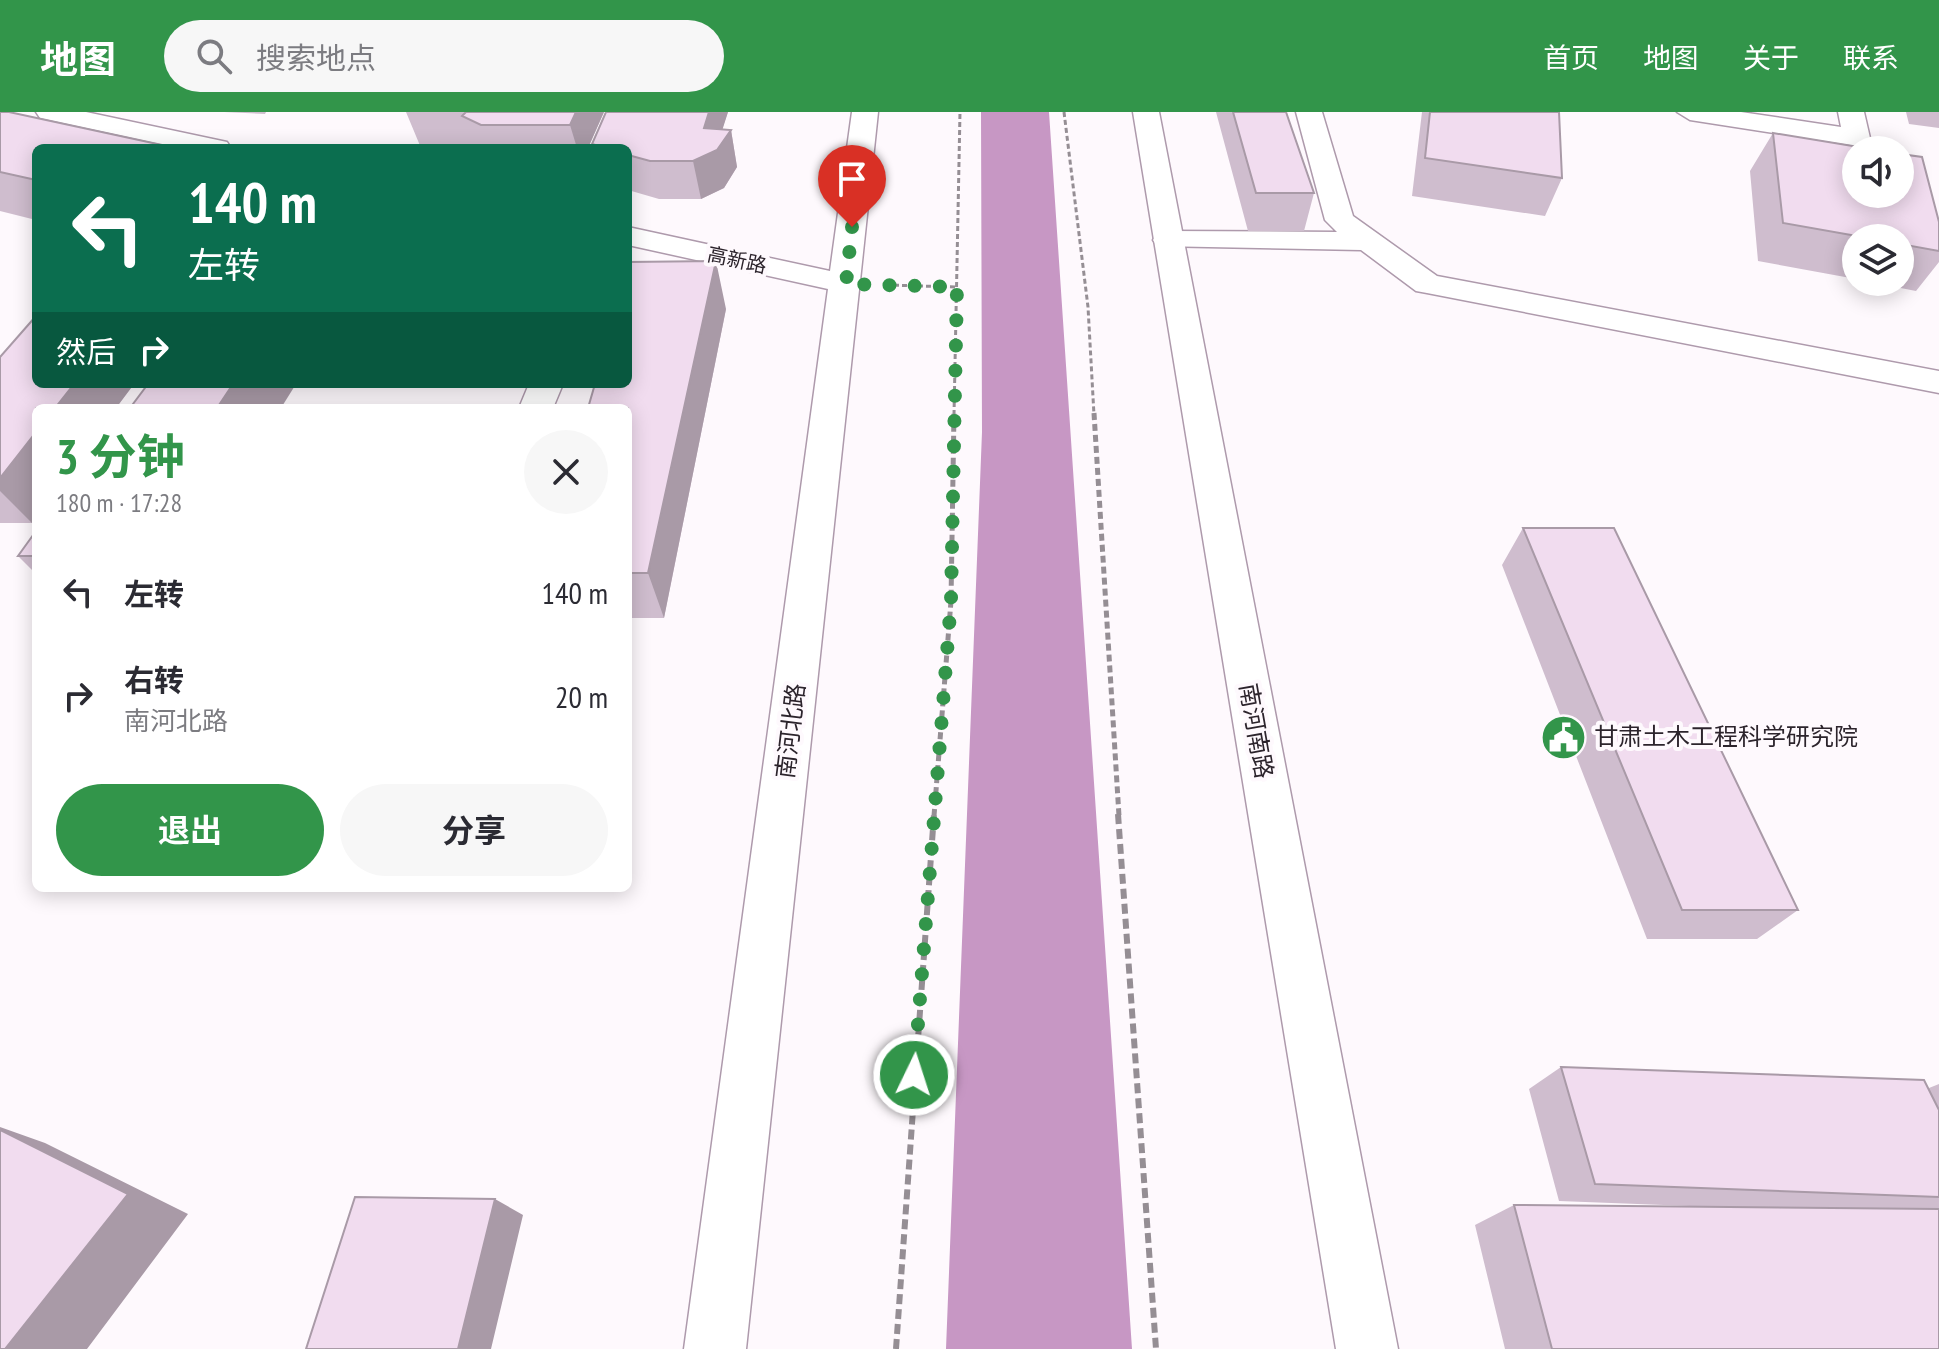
<!DOCTYPE html>
<html lang="zh">
<head>
<meta charset="utf-8">
<style>
	:root { --surface:#fff; --page:#f7f7f7; --text:#2b2b33; --muted:#7c7c81; --accent:#32954a }
	body { margin:0; font-family:"PT Sans Narrow","Noto Sans SC",sans-serif; background:var(--page); color:var(--text); height:100vh; display:flex; flex-direction:column; font-size:30px; white-space:nowrap }
	* { box-sizing:border-box; margin:0 }
	p { font-size:26px; color:var(--muted) }
	.icon { flex:none; width:44px; height:44px; fill:none; stroke:currentColor; stroke-width:2; stroke-linecap:round; stroke-linejoin:round }
	.map { position:relative; flex:1; overflow:hidden }
	.sheet { position:absolute; left:32px; top:292px; width:600px; height:488px; display:flex; flex-direction:column; background:var(--surface); border-radius:12px; box-shadow:0 4px 20px #0003 }
	.sheet>* { flex:none }
	.top-card { position:absolute; left:32px; top:32px; width:600px; height:244px; border-radius:12px; box-shadow:0 4px 20px #0003; background:#0b6e4f; color:#fff; overflow:hidden }
	.tools { position:absolute; left:1842px; top:24px; display:grid; gap:16px }
	.tools a { display:grid; place-items:center; width:72px; height:72px; border-radius:50%; background:var(--surface); box-shadow:0 4px 20px #0003; font-size:40px }
	.pin { position:absolute; display:grid; place-items:center; width:68px; height:68px; color:#fff; margin:-82px -34px; border-radius:50% 50% 50% 0; rotate:-45deg; box-shadow:0 0 8px #0007 }
	.pin .icon { rotate:45deg }
	.me { position:absolute; width:88px; margin:-44px; rotate:4deg; stroke-linejoin:round; filter:drop-shadow(0 0 6px #0008) }
	.turn { display:flex; align-items:center; gap:28px; height:168px; padding:0 24px; font-size:36px }
	.turn .icon { width:104px; height:104px; stroke-width:2.5 }
	.turn b { display:block; font-size:56px; line-height:68px }
	.then { display:flex; align-items:center; height:76px; padding:0 24px; background:#0003; gap:16px; font-size:30px }
	.round { display:grid; place-items:center; flex:none; width:84px; height:84px; border-radius:42px; background:var(--page) }
	.headline { display:flex; align-items:center; justify-content:space-between; height:136px; padding:0 24px }
	h1 { font-size:48px; font-weight:700; line-height:60px; color:var(--accent) }
	.cta { display:flex; gap:16px; margin-top:auto; padding:16px 24px }
	.cta a { flex:1; height:92px; border-radius:48px; background:var(--accent); color:#fff; font-size:32px; font-weight:700; line-height:92px; text-align:center }
	.cta a+a { background:var(--page); color:var(--text) }
	ul { padding:0; list-style:none }
	li { display:flex; align-items:center; gap:24px; height:104px; padding:0 24px }
	li div { flex:1 }
	li b { display:block; font-size:30px }
	li em { font-style:normal }
	header { display:flex; align-items:center; gap:48px; box-sizing:border-box; height:112px; padding:0 40px; background:var(--accent); color:#fff }
	header strong { font-size:38px }
	nav { display:flex; gap:44px; margin-inline-start:auto; font-size:28px }
	.search { width:560px; height:72px; background:var(--page); display:flex; align-items:center; gap:20px; box-sizing:border-box; padding:0 28px; border-radius:44px; color:var(--muted); font-size:30px }
	.map>svg:first-child { display:block }
</style>
</head>
<body>
<header>
<strong>地图</strong>
<div class="search"><svg class="icon" aria-label="search" viewBox="0 0 24 24"><circle cx="10" cy="10" r="6"/><path d="M15 15l6 6"/></svg>搜索地点</div>
<nav><a>首页</a><a>地图</a><a>关于</a><a>联系</a></nav>
</header>
<div class="map">
<svg width="1939" height="1237" viewBox="0 0 1939 1237">
	<rect width="100%" height="100%" fill="#fef9fd"/>
	<path fill="#c797c4" d="M981,0H1049L1132,1237H946L982,320Z"/>
	<g fill="none" stroke-linecap="round" stroke-linejoin="round">
		<defs>
			<path id="minor" d="M1296,0H1322L1353,104L1437,164L1939,259V281L1427,181L1416,179L1361,138L1157,134L1153,128L1157,122L1168,119L1337,120L1325,108Z
				M1677,0H1741L1841,15L1838,0H1864L1870,26L1867,32L1857,34L1690,8Z
				M529,272H563L553,296H519Z"/>
			<path id="tertiary" d="M36,0H86L227,30L231,36H179L40,6Z
				M852,0H878L746,1237H684L828,177L628,133V115L830,159Z
				M1133,0H1159L1398,1237H1336Z"/>
		</defs>
		<use href="#minor" stroke="#ae9aac" stroke-width="3"/>
		<use href="#tertiary" stroke="#ae9aac" stroke-width="3"/>
		<path stroke="#958e94" stroke-width="3" stroke-dasharray="5 3" stroke-linecap="butt" d="M1064,0L1088,195L1094,303
			M886,173L957,175
			M954,303L960,0"/>
		<path stroke="#958e94" stroke-width="5" stroke-dasharray="7 4" stroke-linecap="butt" d="M1094,301L1119,704
			M934,704L951,489L954,301"/>
		<path stroke="#958e94" stroke-width="6" stroke-dasharray="10 5" stroke-linecap="butt" d="M1118,702L1156,1237
			M896,1237L934,702"/>
		<use href="#minor" fill="#fff" fill-rule="evenodd"/>
		<use href="#tertiary" fill="#fff" fill-rule="evenodd"/>
	</g>
	<path fill="#cfbdce" d="M0,0L36,36V108L0,99Z
		M224,0H266L265,2Z
		M406,0H604L588,36H421Z
		M606,0H728L722,17L731,18L737,55L724,76L701,87H659L628,78V36H593L592,32Z
		M1216,0H1286L1314,81L1304,119H1248Z
		M1422,0H1559L1562,66L1545,104L1412,84Z
		M1906,0H1939V16L1909,12Z
		M1773,21L1939,110V150L1916,179L1870,170H1900V126H1856V167L1758,149L1750,59Z
		M726,197L664,506H628V296Z
		M0,245L134,272L116,296H36V405L32,411H0Z
		M1523,416L1798,798L1757,827H1647L1502,453Z
		M36,419V462L18,444Z
		M1561,955L1929,976L1939,972V1237H1505L1475,1113L1514,1093L1716,1095L1559,1089L1529,977Z"/>
	<path fill="#a99aa7" d="M576,0H604L588,36H577L570,13Z
		M709,0H728L716,38L731,18L737,55L724,76L701,87L693,49Z
		M716,149L726,197L664,506L648,461Z
		M74,272H134L116,296H55Z
		M233,272H296L281,296H217Z
		M36,320V405L32,411L0,379V366Z
		M0,1015L45,1031L188,1102L87,1237H5Z
		M495,1087L523,1103L491,1237H458Z"/>
	<path fill="#f1dcef" stroke="#a99aa7" stroke-width="2" d="M0,0H9L176,36H36V68L0,60Z
		M466,0H576L570,13H481L462,4Z
		M606,0H709L704,16L731,18L717,38L693,49H650L628,43V36H605L592,32Z
		M1233,0H1286L1314,81H1256Z
		M1430,0H1559L1562,66L1425,46Z
		M1773,21L1877,38H1856V82H1900V42L1922,45L1939,110V139L1900,132V126H1868L1783,111Z
		M716,149L648,461H628V296H588L595,272H628V150Z
		M36,204V272H74L55,296H36V320L0,366V245Z
		M148,272H233L217,296H130Z
		M1523,416H1614L1798,798H1682Z
		M36,419V444H18Z
		M1561,955L1924,968L1939,998V1085L1595,1072Z
		M0,1018L128,1082L5,1237H0Z
		M355,1085L495,1087L458,1237H306Z
		M1514,1093L1939,1097V1237H1552Z"/>
	<g fill="none" stroke-linecap="round" stroke-linejoin="round">
		<path stroke="#32954a" stroke-width="14" stroke-dasharray="0 25.2" d="M852,115L846,172L957,175L951,489L914,963"/>
	</g>
	<defs>
		<symbol id="civic-disc" viewBox="-11 -11 22 22"><circle r="9.5" fill="#32954a" stroke="#fef9fd"/><path d="M-.6-6.5H3V-4.5H.6V-3L4-1V1h2V6H-6V1h2V-1L-.6-3ZM-1.2 2.5V6h2.4V2.5Z" fill="#fff"/></symbol>
	</defs>
	<g fill-rule="evenodd">
		<use href="#civic-disc" x="1538" y="600" width="51" height="51"/>
	</g>
	<g text-anchor="middle" stroke-width="8" stroke-linejoin="round" paint-order="stroke">
		<g font-size="20" fill="#2c242c" stroke="#fef9fd">
			<text transform="translate(737 148) rotate(12)" y="7">高新路</text>
		</g>
		<g font-size="24" fill="#2c242c" stroke="#fef9fd">
			<text transform="translate(791 619) rotate(-83)" y="8">南河北路</text>
			<text transform="translate(1256 619) rotate(80)" y="8">南河南路</text>
		</g>
		<g font-size="24" fill="#2c242c" stroke="#fef9fd" text-anchor="start">
			<text x="1594" y="633">甘肃土木工程科学研究院</text>
		</g>
	</g>
</svg>
<div class="tools">
<a><svg class="icon" aria-label="sound" viewBox="0 0 24 24"><path d="M4 9h4l5-4v14l-5-4H4zM17 9q2 3 0 6"/></svg></a>
<a><svg class="icon" aria-label="layers" viewBox="0 0 24 24"><path d="M12 4l9 5-9 5-9-5zM3 14l9 5 9-5"/></svg></a>
</div>
<div class="pin" style="left:852px;top:115px;background:#d93025"><svg class="icon" aria-label="arrive" viewBox="0 0 24 24"><path d="M6 21V4h12l-3 4 3 4H6"/></svg></div>
<svg class="me" style="left:914px;top:963px" viewBox="-20 -20 40 40"><circle r="17" fill="#32954a" stroke="#fff" stroke-width="3"/><path d="M0-11L8 9 0 5-8 9z" fill="#fff"/></svg>
<div class="top-card">
<div class="turn"><svg class="icon" aria-label="left" viewBox="0 0 24 24"><path d="M17 20v-9H6M10 6l-5 5 5 5"/></svg><div><b>140 m</b>左转</div></div>
<div class="then">然后<svg class="icon" aria-label="right" viewBox="0 0 24 24"><path d="M7 20v-9h11M14 6l5 5-5 5"/></svg></div>
</div>
<section class="sheet">
<div class="headline"><div><h1>3 分钟</h1><p>180 m · 17:28</p></div><a class="round"><svg class="icon" aria-label="close" viewBox="0 0 24 24"><path d="M6 6l12 12M18 6L6 18"/></svg></a></div>
<ul>
<li><svg class="icon" aria-label="left" viewBox="0 0 24 24"><path d="M17 20v-9H6M10 6l-5 5 5 5"/></svg><div><b>左转</b></div><em>140 m</em></li>
<li><svg class="icon" aria-label="right" viewBox="0 0 24 24"><path d="M7 20v-9h11M14 6l5 5-5 5"/></svg><div><b>右转</b><p>南河北路</p></div><em>20 m</em></li>
</ul>
<div class="cta"><a>退出</a><a>分享</a></div>
</section>
</div>
</body>
</html>
